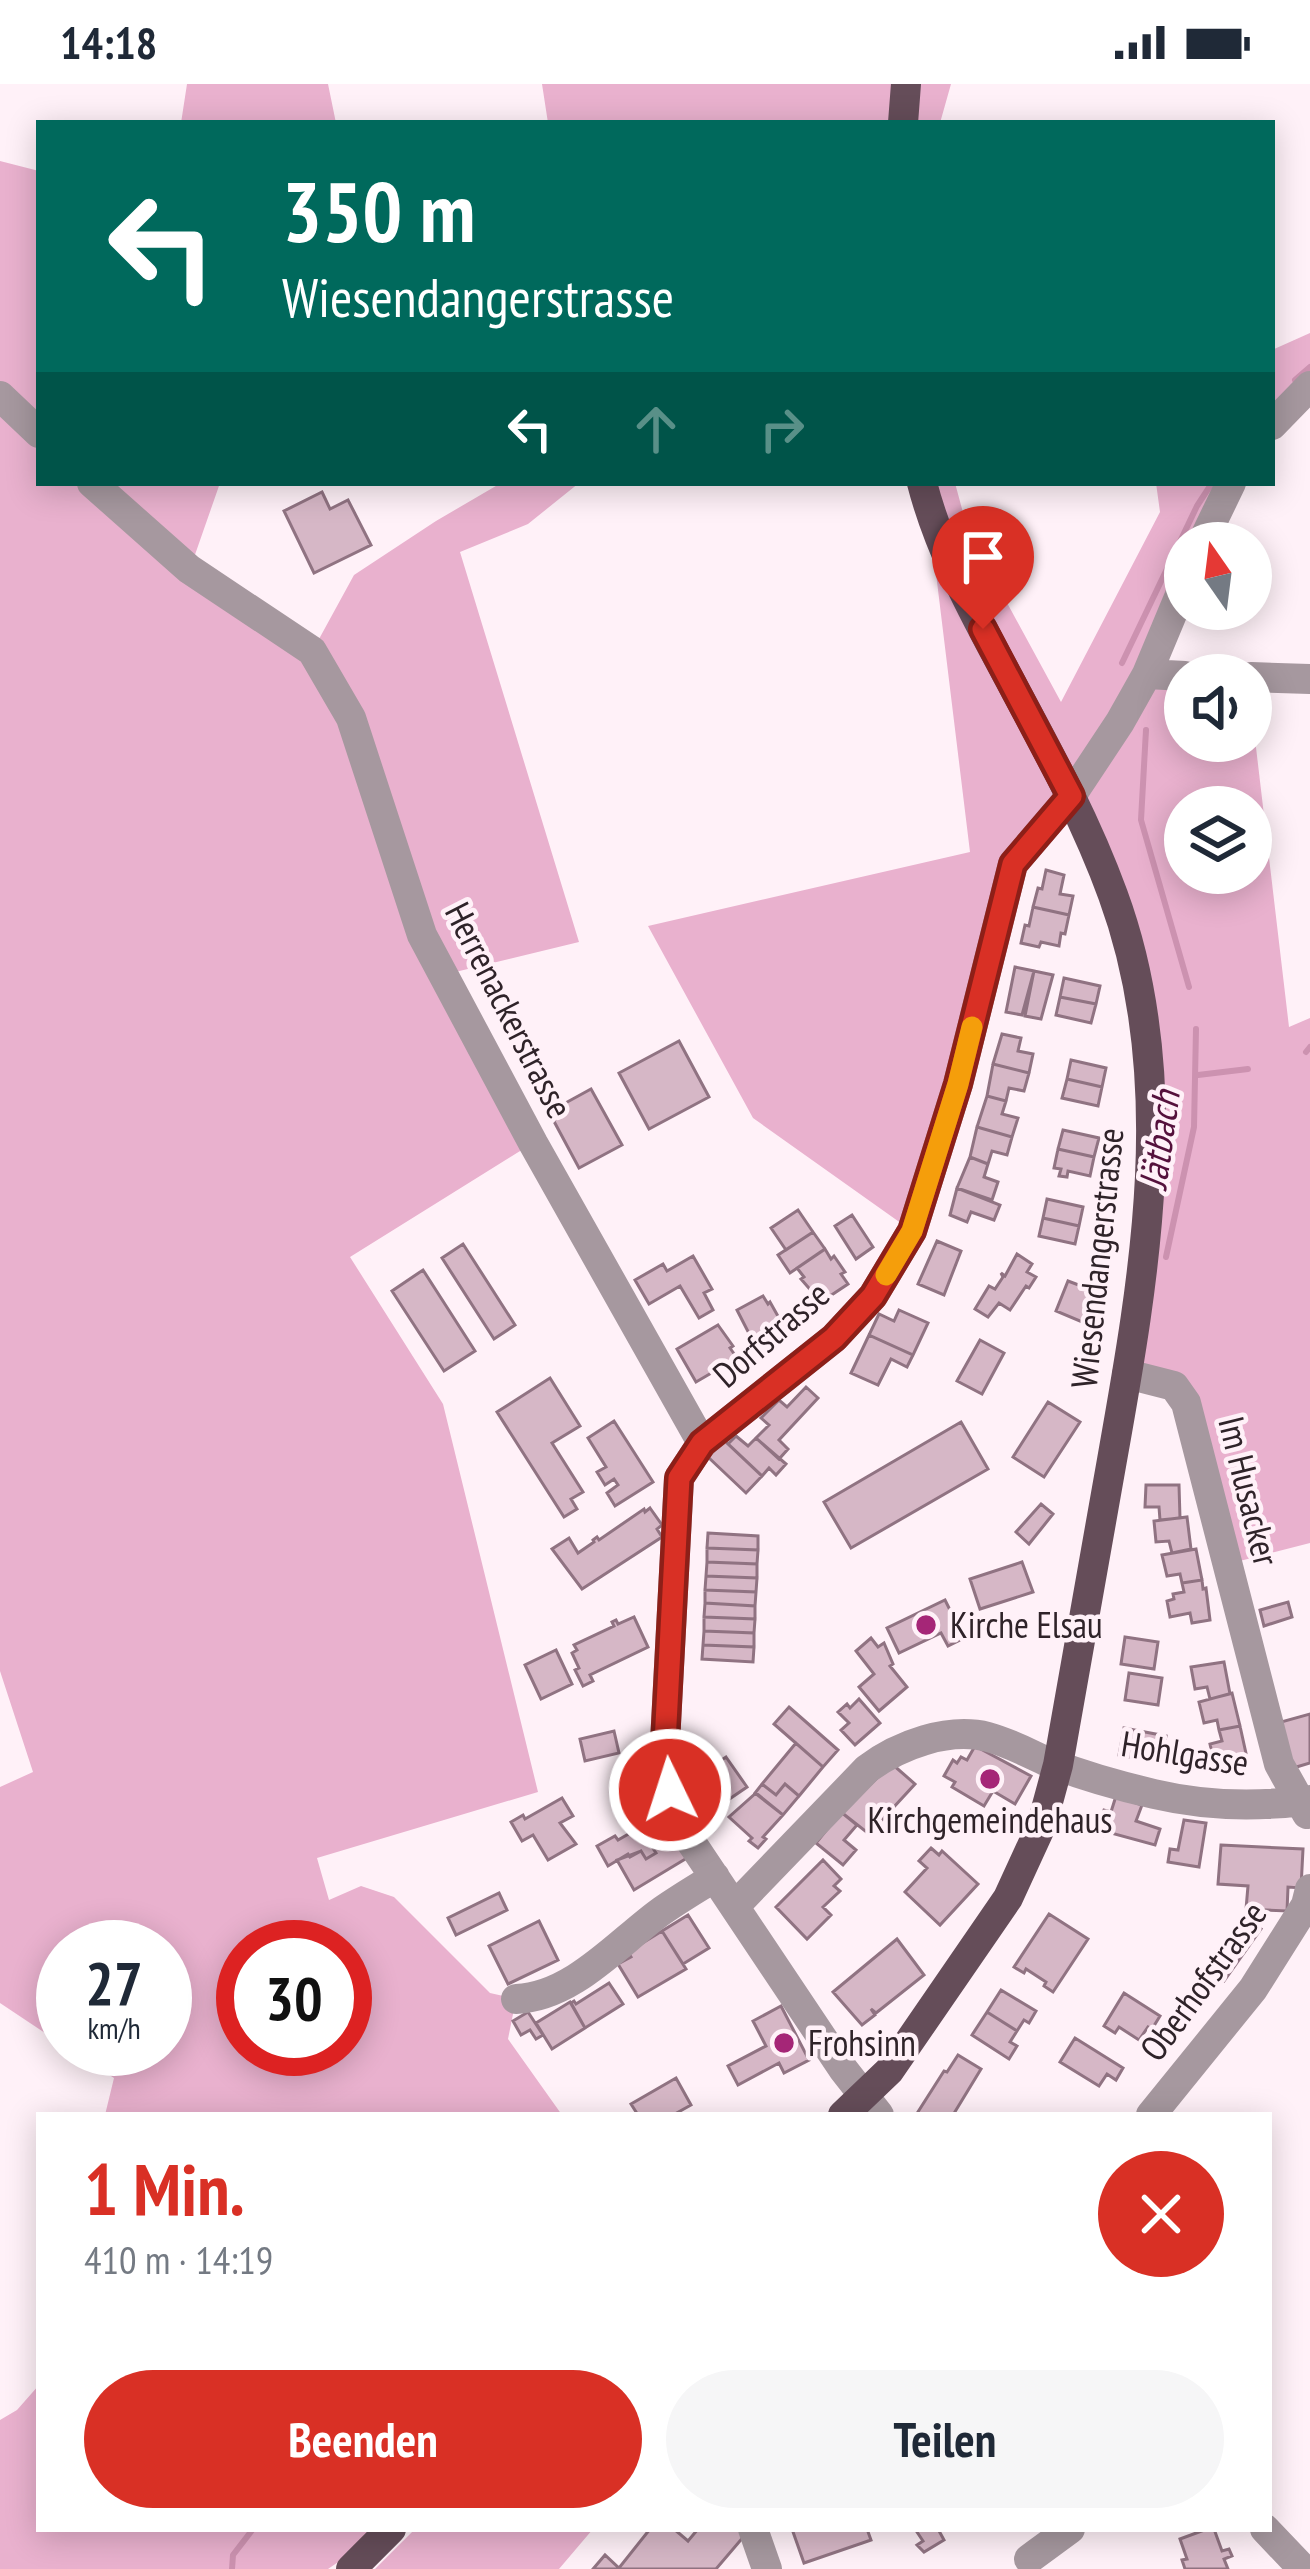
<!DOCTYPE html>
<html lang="de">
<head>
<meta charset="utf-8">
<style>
	:root { --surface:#fff; --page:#f6f6f7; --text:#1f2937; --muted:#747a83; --accent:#d93025 }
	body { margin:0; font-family:"PT Sans Narrow",sans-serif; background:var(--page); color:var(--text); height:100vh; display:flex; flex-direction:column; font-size:45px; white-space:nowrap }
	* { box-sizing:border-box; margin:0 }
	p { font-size:39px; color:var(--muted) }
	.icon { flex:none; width:66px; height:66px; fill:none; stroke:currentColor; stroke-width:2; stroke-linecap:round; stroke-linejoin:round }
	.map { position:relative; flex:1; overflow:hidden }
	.drawer { position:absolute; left:36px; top:2028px; width:1236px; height:420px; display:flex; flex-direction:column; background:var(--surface); border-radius:0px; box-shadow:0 6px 30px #0003 }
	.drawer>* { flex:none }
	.hud { position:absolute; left:36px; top:36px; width:1239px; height:366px; border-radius:0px; box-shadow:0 6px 30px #0003; background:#00695c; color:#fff; overflow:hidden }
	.needle { width:78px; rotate:346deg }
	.buttons { position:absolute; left:1164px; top:438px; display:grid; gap:24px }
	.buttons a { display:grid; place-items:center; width:108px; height:108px; border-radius:50%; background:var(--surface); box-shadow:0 6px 30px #0003; font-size:60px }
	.speed { position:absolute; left:36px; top:1836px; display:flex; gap:24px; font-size:60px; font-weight:700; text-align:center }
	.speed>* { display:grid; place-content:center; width:156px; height:156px; border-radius:50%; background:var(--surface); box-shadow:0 6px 30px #0003; line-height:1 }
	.speed small { font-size:30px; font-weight:400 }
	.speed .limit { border:18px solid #d22; background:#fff; color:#111 }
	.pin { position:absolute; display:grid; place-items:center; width:102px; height:102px; color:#fff; margin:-123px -51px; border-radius:50% 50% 50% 0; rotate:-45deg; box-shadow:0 0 12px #0007 }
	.pin .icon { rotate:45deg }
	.me { position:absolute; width:132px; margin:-66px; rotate:356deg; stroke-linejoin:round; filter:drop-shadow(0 0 9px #0008) }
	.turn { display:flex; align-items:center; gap:42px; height:252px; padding:0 48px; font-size:54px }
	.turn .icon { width:156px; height:156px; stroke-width:2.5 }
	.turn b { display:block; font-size:84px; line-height:102px }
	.lanes { display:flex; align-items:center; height:114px; padding:0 48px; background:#0003; justify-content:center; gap:60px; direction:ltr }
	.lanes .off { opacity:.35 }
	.round { display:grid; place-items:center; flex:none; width:126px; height:126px; border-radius:63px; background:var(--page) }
	.headline { display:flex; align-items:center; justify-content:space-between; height:204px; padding:0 48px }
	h1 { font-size:72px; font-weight:800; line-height:90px; color:var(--accent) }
	.action { display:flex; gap:24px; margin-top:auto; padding:24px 48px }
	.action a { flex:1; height:138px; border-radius:72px; background:var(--accent); color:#fff; font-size:48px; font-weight:800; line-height:138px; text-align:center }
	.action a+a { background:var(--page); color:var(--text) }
	.status { display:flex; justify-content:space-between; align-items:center; height:84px; padding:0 60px; background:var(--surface); direction:ltr }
	.status svg { height:33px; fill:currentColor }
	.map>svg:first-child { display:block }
</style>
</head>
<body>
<div class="status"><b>14:18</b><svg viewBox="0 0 49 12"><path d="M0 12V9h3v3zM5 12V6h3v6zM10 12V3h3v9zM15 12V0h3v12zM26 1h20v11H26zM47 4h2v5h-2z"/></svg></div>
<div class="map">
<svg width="1310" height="2485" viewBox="0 0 1310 2485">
	<rect width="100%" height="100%" fill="#fff1f8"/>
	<path fill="#e9b1ce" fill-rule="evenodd" d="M187,0H328L336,39H181Z
		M542,0H951L940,39H548Z
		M0,77L39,87V399H220L190,485L313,566L354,491L436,437L501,399H579L528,440L460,468L579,858L443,891L533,1059L350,1173L443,1320L538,1708L317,1774L329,1816L361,1802L394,1813L490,1909L516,1915L508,1955L562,2031H105L114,1994L70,1965H165V1863H63V1961L0,1919V1703L33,1688L0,1587ZM243,1863H345V1965H243Z
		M1310,249V302L1272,341V266Z
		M922,399H955L968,447L1061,618L1160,428L1156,399H1231L1202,459H1185V499L1147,590L1185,592V657H1251V621L1289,943L1310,934V1459L1228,1480L1186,1319L1127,1290L1146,934L1072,713L1013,780L912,1147L753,1034L648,842L970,768L928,424ZM1185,723H1251V789H1185Z
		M39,2301V2445H376L347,2472L328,2485H0V2336L17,2326Z
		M415,2445H593L559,2485H375Z"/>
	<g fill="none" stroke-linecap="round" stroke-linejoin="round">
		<path stroke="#cc92b0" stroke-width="6" d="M1295,296L1310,283
			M1122,579L1197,422L1212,399
			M1146,646L1141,736L1189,903
			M1306,968L1310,963
			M1198,991L1248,985
			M1166,1173L1194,1043L1196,945
			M232,2485L233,2471L253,2445"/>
	</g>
	<path fill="#d6b7c6" stroke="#907382" stroke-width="3" d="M322,408L330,425L348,416L371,461L314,489L284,427Z
		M1046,786L1064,791L1060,810L1073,812L1069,831L1033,823L1038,804L1042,805Z
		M1033,823L1069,831L1065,850L1061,849L1059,862L1041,858L1039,863L1021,859L1025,841L1029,842Z
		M1015,883L1034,887L1022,931L1006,928Z
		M1034,887L1053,891L1041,935L1025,932Z
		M1064,894L1100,902L1096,920L1060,913Z
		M1060,913L1096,920L1091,939L1056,931Z
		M1002,950L1021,954L1018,967L1033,970L1029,989L993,980Z
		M679,957L709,1013L649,1045L619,989Z
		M1071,976L1106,984L1102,1003L1067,995Z
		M993,980L1029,989L1024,1007L1009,1004L1006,1017L987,1012Z
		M1067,995L1102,1003L1098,1022L1062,1014Z
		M591,1005L622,1061L579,1084L549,1028Z
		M987,1012L1006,1017L1002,1030L1018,1034L1012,1053L977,1043Z
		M977,1043L1012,1053L1007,1071L992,1067L988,1080L970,1073Z
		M1063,1046L1099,1054L1094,1073L1058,1065Z
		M1058,1065L1094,1073L1090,1092L1068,1087L1067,1093L1059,1092L1061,1085L1054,1084Z
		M970,1073L988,1080L984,1093L998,1098L992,1116L957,1104Z
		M957,1104L1000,1121L994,1136L971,1128L967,1138L950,1131Z
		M1047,1115L1083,1123L1079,1142L1043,1134Z
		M798,1126L813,1148L786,1166L771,1144Z
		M852,1131L873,1163L856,1175L835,1142Z
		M1043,1134L1079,1142L1075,1160L1039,1152Z
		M813,1148L825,1165L790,1189L778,1171Z
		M937,1157L961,1167L944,1211L918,1200Z
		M463,1160L515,1241L494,1255L442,1174Z
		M825,1165L831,1175L834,1172L845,1188L841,1190L848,1200L821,1218L801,1195L804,1193L797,1184Z
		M1017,1170L1032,1180L1027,1188L1036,1193L1029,1204L1026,1202L1010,1226L999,1219L988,1233L975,1225L989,1202L995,1205L1003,1193L1001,1189L1005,1192Z
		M693,1172L712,1205L704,1209L713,1226L699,1234L680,1202L649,1220L635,1196L663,1180L667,1187Z
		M423,1186L475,1267L444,1287L392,1207Z
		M1068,1197L1092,1206L1091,1220L1095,1221L1087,1240L1056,1227Z
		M763,1212L768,1220L770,1218L788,1250L778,1256L780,1260L760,1271L737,1226Z
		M899,1226L928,1239L913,1271L869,1251L879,1230L894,1237Z
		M718,1241L733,1262L730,1264L737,1274L696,1298L677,1265Z
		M869,1251L913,1271L907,1283L891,1275L878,1301L851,1289Z
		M980,1256L1004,1269L982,1310L957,1297Z
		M550,1294L580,1342L552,1359L583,1408L571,1415L577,1425L564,1433L497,1328Z
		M806,1303L818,1314L779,1356L788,1365L779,1375L756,1354L769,1341L761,1334L779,1316L787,1323Z
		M1048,1318L1080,1338L1044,1393L1013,1373Z
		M614,1337L653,1398L615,1422L607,1409L618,1401L614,1395L605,1401L597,1388L606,1383L588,1354Z
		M961,1338L988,1385L851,1464L824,1418Z
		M736,1352L748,1362L756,1354L786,1380L776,1391L769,1384L762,1392L728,1360Z
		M724,1356L762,1392L746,1409L708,1373Z
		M1146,1401H1179L1180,1434L1160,1436L1159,1423H1145Z
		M1041,1420L1053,1430L1029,1460L1016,1448Z
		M650,1424L662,1441L657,1445L662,1453L582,1505L552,1465L569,1454L578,1469L594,1458L593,1456L597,1453L599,1456L644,1425L645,1428Z
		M1187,1433L1191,1465L1172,1469L1169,1457L1156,1458L1154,1437Z
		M708,1449L758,1452V1466L707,1464Z
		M707,1464L758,1466L757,1480L707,1478Z
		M1196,1465L1202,1496L1182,1499L1180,1490L1167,1492L1162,1471Z
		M707,1478L757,1480V1494L706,1492Z
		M1022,1478L1033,1508L980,1525L970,1495Z
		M706,1492L757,1494L756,1508L705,1506Z
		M1202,1496L1203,1505L1206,1504L1210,1536L1192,1539L1190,1529L1170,1533L1167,1517L1174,1515L1173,1510L1184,1508L1182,1499Z
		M705,1506L756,1508L755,1522L705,1519Z
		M945,1516L964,1554L948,1562L941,1549L899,1569L887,1544Z
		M1288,1518L1292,1533L1264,1542L1260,1526Z
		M705,1519L755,1522V1535L704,1533Z
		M634,1533L648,1563L590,1591L593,1597L583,1602L575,1586L579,1584L572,1569L577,1566L574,1561L614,1542L612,1538L616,1536L618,1540Z
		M704,1533L755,1535L754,1549L704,1547Z
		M704,1547L754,1549V1563L703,1561Z
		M1125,1553L1158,1558L1154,1585L1121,1580Z
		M871,1554L878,1563L884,1559L893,1580L890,1582L907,1603L879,1627L859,1603L874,1590L856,1567Z
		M703,1561L754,1563L753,1578L702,1575Z
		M556,1566L572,1600L541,1615L525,1581Z
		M1224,1578L1230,1610L1210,1615L1207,1603L1195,1605L1191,1583Z
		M1129,1589L1162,1594L1158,1621L1125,1616Z
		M1232,1609L1240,1642L1219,1646L1217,1636L1204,1639L1199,1618Z
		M859,1615L880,1639L855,1661L841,1646L849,1639L838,1628L847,1620L850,1624Z
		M789,1623L838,1666L823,1683L774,1640Z
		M1310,1630V1679L1293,1684L1281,1638Z
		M1240,1642L1247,1674L1215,1682L1210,1660L1222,1657L1219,1646Z
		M1124,1644L1166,1652L1160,1679L1119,1671Z
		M614,1647L619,1669L585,1677L580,1655Z
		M796,1659L823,1683L799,1712L785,1700L776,1711L762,1700Z
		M975,1662L1031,1692L1015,1720L993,1707L984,1722L952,1703L955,1698L944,1692L953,1676L957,1679L961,1673L967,1676Z
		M726,1673L747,1703L703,1733L682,1702Z
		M892,1680L915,1700L869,1750L841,1728Z
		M762,1700L776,1711L785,1700L799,1712L783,1731L755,1709Z
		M756,1709L783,1731L763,1753L766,1755L758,1764L749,1757L752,1754L729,1733Z
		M1116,1712L1142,1721L1136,1737L1160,1745L1155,1761L1104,1747L1103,1751L1097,1748L1104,1726L1111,1728Z
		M562,1714L573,1732L560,1739L576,1760L548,1776L533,1751L522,1757L511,1738L523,1731L525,1735Z
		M841,1728L857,1741L844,1756L856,1766L843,1781L816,1759Z
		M663,1731L671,1745L649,1758L656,1769L646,1775L641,1767L630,1773L628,1770L608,1782L597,1762L615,1752L618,1756L644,1741L642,1738L647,1735L649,1739Z
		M1184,1736L1206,1739L1199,1783L1168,1778L1170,1765L1178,1766Z
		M671,1745L687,1774L634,1806L617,1776L641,1767L646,1775L656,1769L649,1758Z
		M1221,1761L1303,1765L1301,1804L1288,1803L1287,1827L1246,1825L1248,1802L1218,1800Z
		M931,1764L939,1771L942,1767L978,1800L940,1841L905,1808L927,1784L919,1777Z
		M823,1776L841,1795L834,1802L840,1807L823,1823L831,1831L807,1855L776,1823Z
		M499,1809L507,1826L456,1851L448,1834Z
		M1049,1830L1088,1855L1053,1908L1044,1902L1046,1898L1026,1885L1024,1889L1014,1883Z
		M688,1831L709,1864L683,1880L662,1847Z
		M539,1837L558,1876L508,1900L489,1862Z
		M1252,1839L1261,1845L1224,1897L1214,1891Z
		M662,1847L686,1885L638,1913L618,1880L631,1873L628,1868Z
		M897,1855L924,1891L876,1929L871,1925L875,1931L862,1941L833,1908Z
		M609,1899L623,1920L585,1944L571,1919L574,1917L576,1920Z
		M1001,1906L1036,1927L1029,1939L1024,1936L1017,1947L987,1928Z
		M1124,1909L1160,1932L1152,1945L1148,1943L1139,1956L1119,1943L1115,1949L1104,1942Z
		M570,1918L585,1944L552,1965L536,1939Z
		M781,1922L809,1976L784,1989L779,1979L738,2001L728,1982L766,1962L753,1937Z
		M528,1928L543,1951L536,1955L530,1946L521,1951L513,1937Z
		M987,1928L1017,1947L1010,1958L1017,1962L1009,1975L972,1951Z
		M1075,1954L1123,1984L1116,1996L1107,1990L1099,2002L1060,1978Z
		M958,1971L981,1985L953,2031H916L944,1987L947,1988Z
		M676,1994L691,2021L673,2031H638L631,2020Z
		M650,2445H674L688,2457L698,2445H739L745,2451L716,2485H593L605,2471L619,2484Z
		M792,2445H867L871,2456L804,2479Z
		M915,2445H938L944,2456L924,2468L917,2461L923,2457Z
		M1207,2445H1214L1222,2467L1229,2465L1232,2472L1224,2475L1228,2485H1185L1182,2476L1187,2475L1180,2455Z"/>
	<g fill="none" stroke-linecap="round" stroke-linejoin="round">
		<path stroke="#a6989f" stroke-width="30" d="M0,312L39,349
			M1272,341L1310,302
			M92,399L189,485L312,567L351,634L422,851L533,1059L702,1359
			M1202,459L1231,399
			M1147,590L1185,592
			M1251,593L1310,595
			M1127,1290L1174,1302L1186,1319L1279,1680L1307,1730
			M735,1822L867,1685C899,1661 948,1643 988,1653C1010,1659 1028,1669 1048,1678C1081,1691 1119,1702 1154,1710C1205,1722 1259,1723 1310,1716
			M516,1915C572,1913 617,1860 659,1829C677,1816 696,1805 715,1793
			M879,2031L843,1985L675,1734L664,1677L679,1394L702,1359L834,1254L873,1212L912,1147L958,1000L1013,780L1071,712L1120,638L1147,590L1185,499
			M1151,2031L1253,1905L1306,1821L1310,1805
			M753,2445L767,2485
			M1265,2445L1303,2485
			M1029,2475L1070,2445"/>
		<path stroke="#654d59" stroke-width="30" d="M903,39L906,0
			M843,2031L889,1987L1008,1814L1042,1740L1058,1681C1076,1579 1094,1478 1112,1376C1145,1191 1180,993 1113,811C1083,728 1039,651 998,574C968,518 938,461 922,399
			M351,2485L391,2445"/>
	</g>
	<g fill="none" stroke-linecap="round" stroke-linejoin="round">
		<defs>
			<path id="route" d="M670,1706L664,1678L679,1394L702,1359L834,1254L873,1212L912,1147L958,1000L1013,780L1071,712L983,545"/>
		</defs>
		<use href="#route" stroke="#8d1f18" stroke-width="30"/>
		<use href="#route" stroke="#d93025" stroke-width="21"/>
		<path stroke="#f59e0b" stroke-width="21" d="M886,1191L912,1147L958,1000L972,943"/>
	</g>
	<g fill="#a52677" stroke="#fff1f8" stroke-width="4.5">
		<circle cx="926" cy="1541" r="12"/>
		<circle cx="990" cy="1695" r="12"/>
		<circle cx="784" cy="1959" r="12"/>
	</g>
	<g text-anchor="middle" stroke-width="9" stroke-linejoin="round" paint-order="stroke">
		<g font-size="36" fill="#2f2329" stroke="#fff1f8">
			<text transform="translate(509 926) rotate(63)" y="13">Herrenackerstrasse</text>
			<text transform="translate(1097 1174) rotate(-84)" y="13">Wiesendangerstrasse</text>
			<text transform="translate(771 1250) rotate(-41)" y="13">Dorfstrasse</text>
			<text transform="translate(1249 1407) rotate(76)" y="13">Im Husacker</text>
			<text transform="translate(1185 1669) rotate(9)" y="13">Hohlgasse</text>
			<text transform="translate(1203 1897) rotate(-54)" y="13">Oberhofstrasse</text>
		</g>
		<g font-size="36" fill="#2f2329" stroke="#fff1f8" text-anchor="start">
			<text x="950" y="1554">Kirche Elsau</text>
			<text x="990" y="1749" text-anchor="middle">Kirchgemeindehaus</text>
			<text x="808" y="1972">Frohsinn</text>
		</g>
		<g font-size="39" font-style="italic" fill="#55113c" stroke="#fff1f8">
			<text transform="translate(1159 1056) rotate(-82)" y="14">Jätbach</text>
		</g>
	</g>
</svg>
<div class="buttons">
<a><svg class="needle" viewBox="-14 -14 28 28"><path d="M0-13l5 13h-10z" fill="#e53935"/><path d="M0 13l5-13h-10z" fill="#747a83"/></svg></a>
<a><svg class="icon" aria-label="sound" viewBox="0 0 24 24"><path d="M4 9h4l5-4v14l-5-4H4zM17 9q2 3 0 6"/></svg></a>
<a><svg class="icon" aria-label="layers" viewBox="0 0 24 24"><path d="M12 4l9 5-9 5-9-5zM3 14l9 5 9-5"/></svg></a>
</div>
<div class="speed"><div>27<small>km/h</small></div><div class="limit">30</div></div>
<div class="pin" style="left:983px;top:545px;background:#d93025"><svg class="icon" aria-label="arrive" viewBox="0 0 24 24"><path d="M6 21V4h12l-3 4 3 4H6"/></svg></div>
<svg class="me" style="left:670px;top:1706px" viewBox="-20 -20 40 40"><circle r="17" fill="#d93025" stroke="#fff" stroke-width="3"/><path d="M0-11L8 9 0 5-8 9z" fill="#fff"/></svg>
<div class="hud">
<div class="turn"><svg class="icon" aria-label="left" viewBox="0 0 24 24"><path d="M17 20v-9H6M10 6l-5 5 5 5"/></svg><div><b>350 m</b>Wiesendangerstrasse</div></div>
<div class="lanes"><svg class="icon" aria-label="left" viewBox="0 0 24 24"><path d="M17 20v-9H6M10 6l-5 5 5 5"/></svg><svg class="icon off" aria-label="ahead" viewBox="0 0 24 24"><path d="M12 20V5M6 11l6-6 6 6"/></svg><svg class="icon off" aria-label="right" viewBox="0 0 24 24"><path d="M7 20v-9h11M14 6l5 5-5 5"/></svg></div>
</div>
<section class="drawer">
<div class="headline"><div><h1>1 Min.</h1><p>410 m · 14:19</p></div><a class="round" style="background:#d93025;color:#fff"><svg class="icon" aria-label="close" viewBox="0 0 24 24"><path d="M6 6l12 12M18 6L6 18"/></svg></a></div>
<div class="action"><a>Beenden</a><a>Teilen</a></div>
</section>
</div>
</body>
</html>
